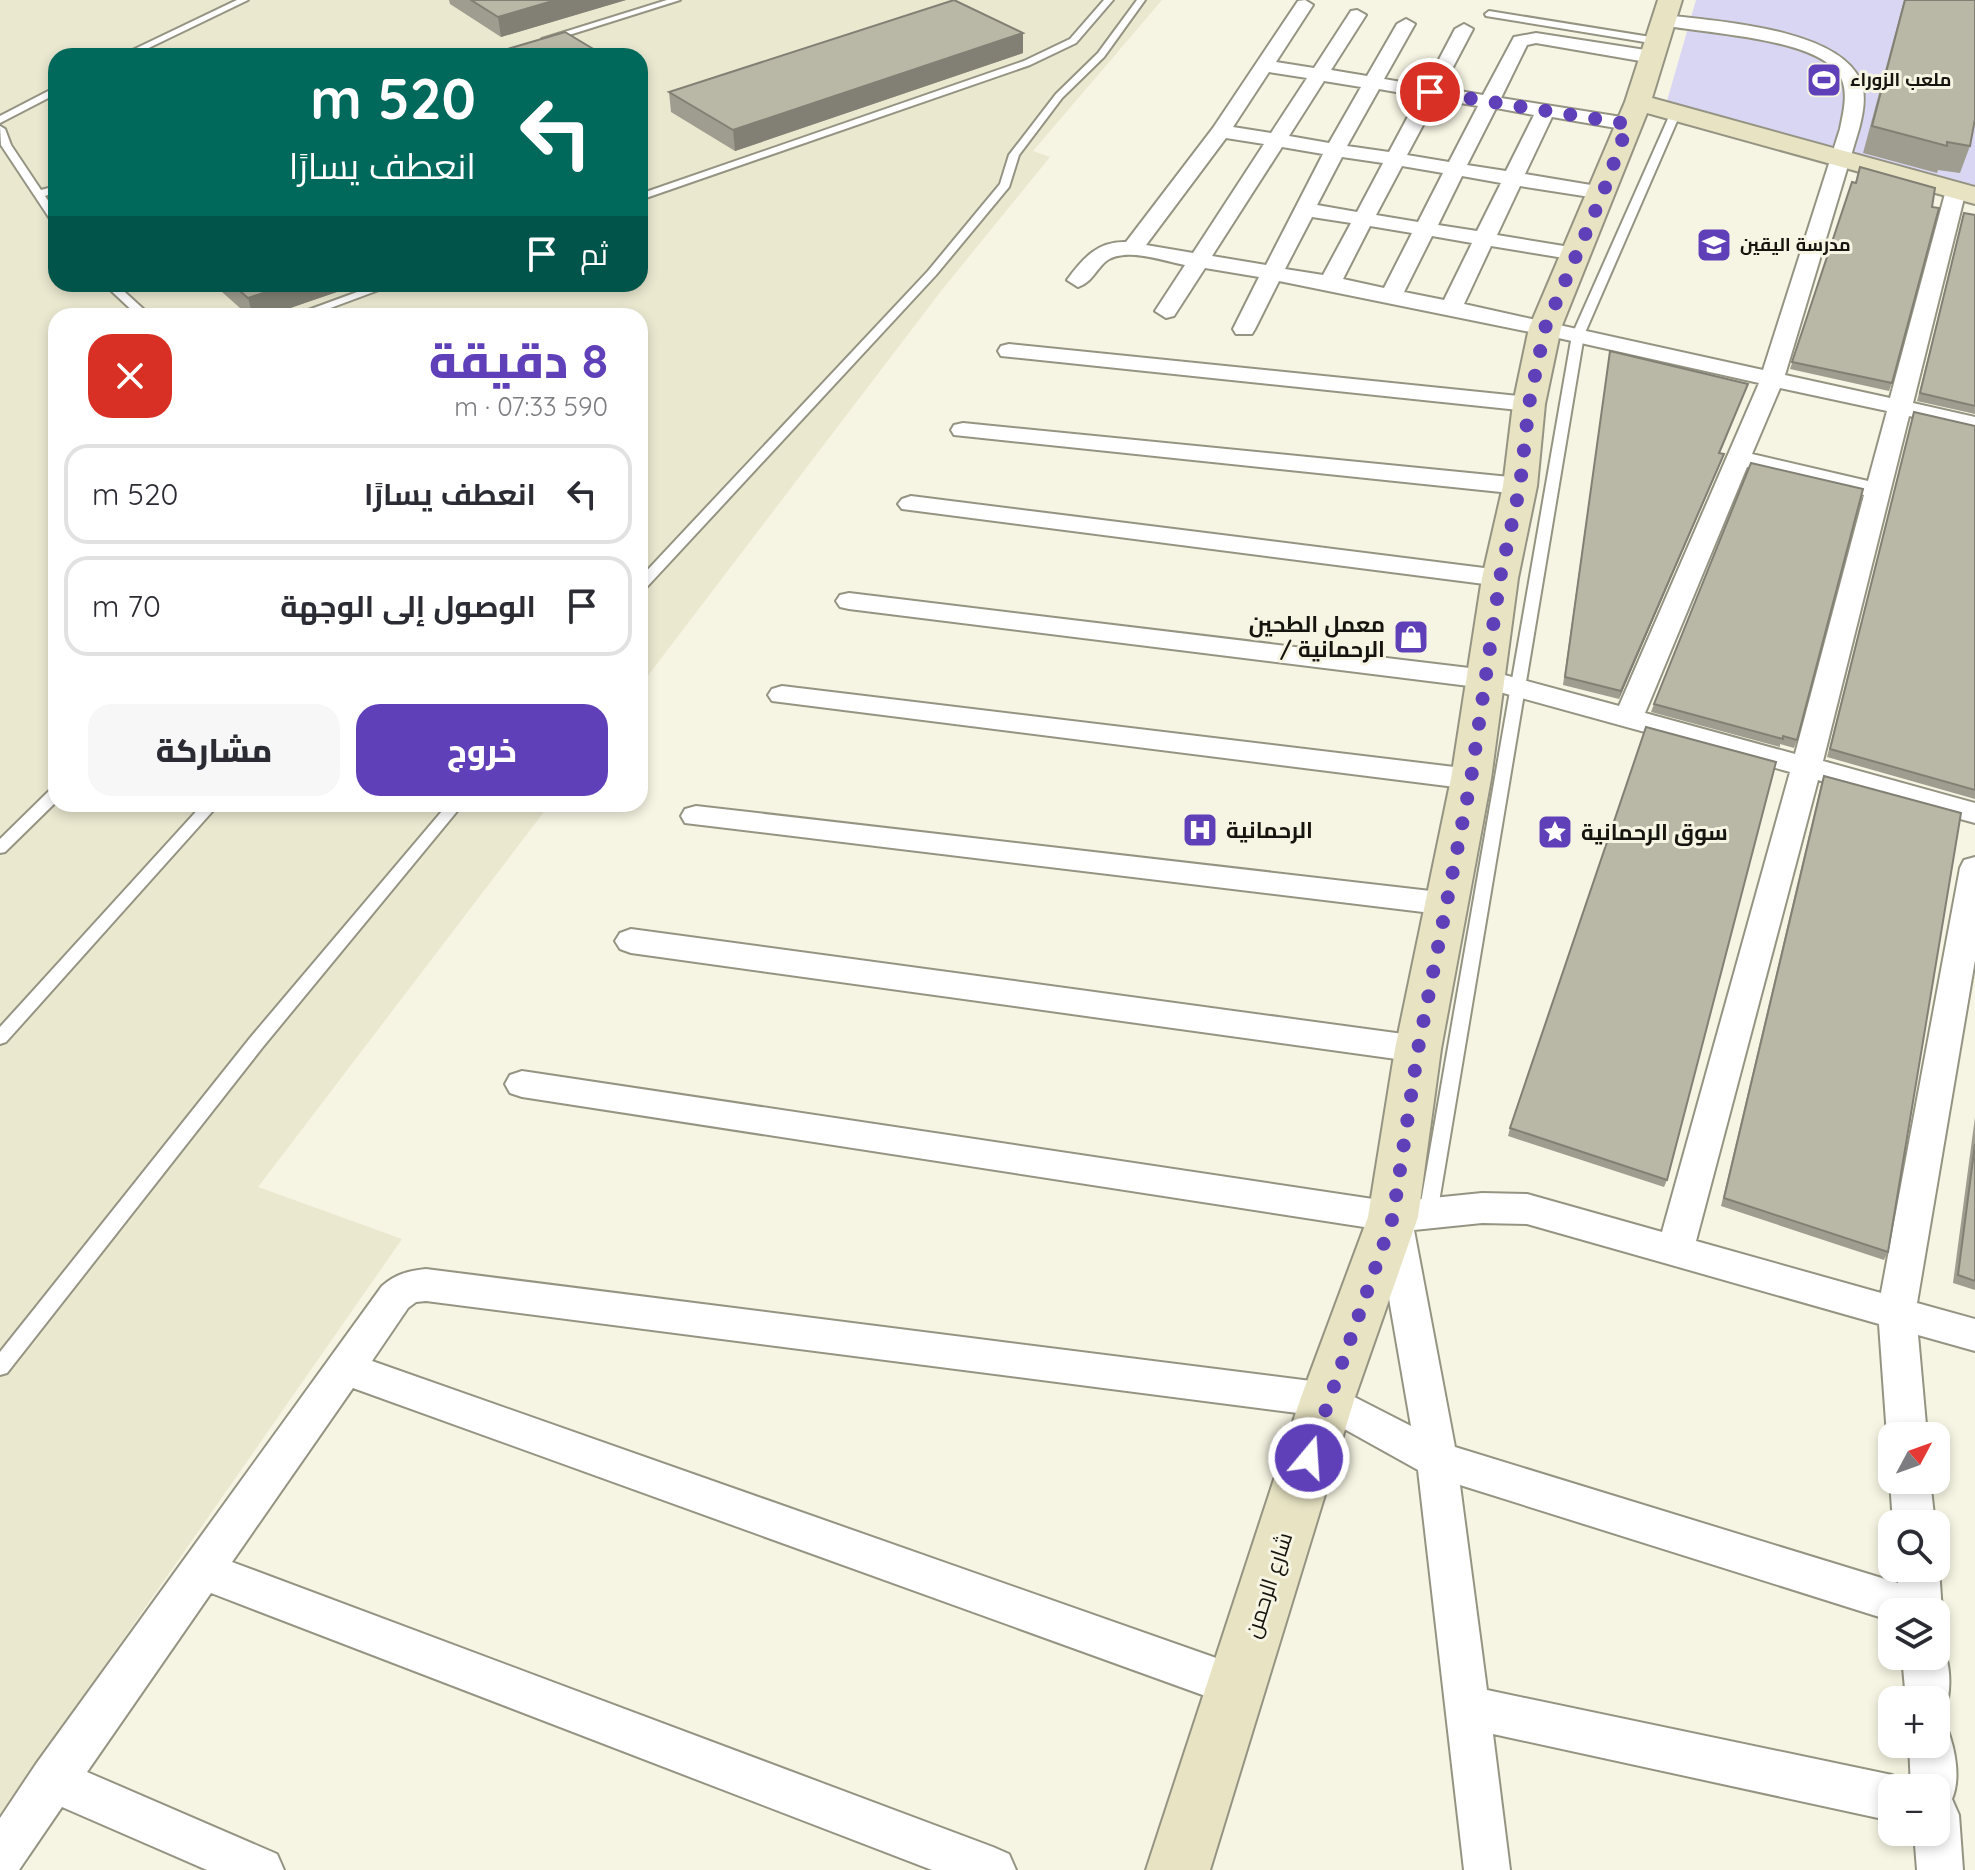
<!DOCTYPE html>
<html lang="ar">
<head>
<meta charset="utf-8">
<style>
	:root { --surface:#fff; --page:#f7f7f7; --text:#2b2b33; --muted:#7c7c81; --line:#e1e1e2; --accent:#6040b8 }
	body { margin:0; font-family:Quicksand,Cairo,sans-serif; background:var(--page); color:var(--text); direction:rtl; height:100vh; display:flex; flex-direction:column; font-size:30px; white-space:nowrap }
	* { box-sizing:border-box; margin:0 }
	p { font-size:26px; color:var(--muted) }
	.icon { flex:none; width:44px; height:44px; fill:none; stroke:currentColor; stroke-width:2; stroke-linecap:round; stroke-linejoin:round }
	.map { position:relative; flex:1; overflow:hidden; direction:ltr }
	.side { position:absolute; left:48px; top:308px; width:600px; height:504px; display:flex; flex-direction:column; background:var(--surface); border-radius:24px; box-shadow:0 4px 12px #0003; direction:rtl }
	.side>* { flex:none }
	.top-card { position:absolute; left:48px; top:48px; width:600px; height:244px; border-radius:24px; box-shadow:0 4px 12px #0003; direction:rtl; background:#00695c; color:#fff; overflow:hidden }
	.needle { width:52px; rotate:49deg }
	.tools { position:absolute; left:1878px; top:1422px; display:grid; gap:16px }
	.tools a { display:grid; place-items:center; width:72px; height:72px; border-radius:16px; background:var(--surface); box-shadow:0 4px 12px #0003; font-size:40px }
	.pin { position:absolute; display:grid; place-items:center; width:68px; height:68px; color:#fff; margin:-34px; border:4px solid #fff; border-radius:50%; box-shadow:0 2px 8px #0007 }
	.me { position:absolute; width:88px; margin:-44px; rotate:18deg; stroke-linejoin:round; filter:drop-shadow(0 0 6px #0008) }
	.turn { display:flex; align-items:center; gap:28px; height:168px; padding:0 40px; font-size:36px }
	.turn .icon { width:104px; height:104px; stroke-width:2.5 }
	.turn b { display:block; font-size:56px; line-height:68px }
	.then { display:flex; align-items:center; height:76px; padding:0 40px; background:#0003; gap:16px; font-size:30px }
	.round { display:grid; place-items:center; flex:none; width:84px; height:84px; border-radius:24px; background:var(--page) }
	.overview { display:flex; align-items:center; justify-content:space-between; height:136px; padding:0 40px }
	h1 { font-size:48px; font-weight:800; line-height:60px; color:var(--accent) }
	.action { display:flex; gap:16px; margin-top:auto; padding:16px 40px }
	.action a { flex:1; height:92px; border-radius:24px; background:var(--accent); color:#fff; font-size:32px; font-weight:800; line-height:92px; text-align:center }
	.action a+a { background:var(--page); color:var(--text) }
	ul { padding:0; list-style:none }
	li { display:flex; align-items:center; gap:24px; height:100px; margin:0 16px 12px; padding:0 24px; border:4px solid var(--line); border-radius:24px }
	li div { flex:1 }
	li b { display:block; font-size:30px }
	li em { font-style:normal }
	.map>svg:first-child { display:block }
</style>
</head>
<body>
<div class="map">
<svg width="1975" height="1870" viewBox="0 0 1975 1870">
	<rect width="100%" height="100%" fill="#f6f4e2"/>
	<path fill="#eae8cf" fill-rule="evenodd" d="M0,0H1162L1033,151L1050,157L941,291L640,686V316H56V804H550L258,1187L402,1239L0,1816ZM56,56H640V284H56Z"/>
	<path fill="#d9d6f3" d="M1696,0H1975V186L1667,101Z"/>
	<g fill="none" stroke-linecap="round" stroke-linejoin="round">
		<defs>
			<path id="lane" d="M237,0H248L132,56H120Z
				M667,0H680L550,41L542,39Z
				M1104,0H1113L1076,43L1030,65L640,200V194L1024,61L1070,39Z
				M1137,0H1145L1104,57L1062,98L1019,155L1009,187L936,275L645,589L640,590V578L928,271L1000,184L1009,155L1056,94L1098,53Z
				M1489,11L1657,38L1662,41L1657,44L1486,16L1485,14Z
				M56,87V94L0,123V116Z
				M1676,109L1681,112L1584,335L1437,1214L1434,1219L1428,1221L1422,1219L1419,1214L1572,335L1671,112Z
				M0,126L5,129L11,145L41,190L56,186V192L45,196L56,212V223L52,222L1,145Z
				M104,284H116L151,316H138Z
				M379,284H395L309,316H292Z
				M56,788V802L5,852L0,853V839L51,789Z
				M203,804H219L6,1042L0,1044V1027Z
				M448,804H463L262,1048L7,1373L0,1375V1352L250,1038Z"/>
			<path id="street" d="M1305,0L1313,5L1276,62L1314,68L1351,11L1357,10L1366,15L1331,70L1367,76L1397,24L1406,19L1415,24L1384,79L1425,86L1455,29L1464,24L1473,29L1442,88L1483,95L1514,37L1536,33L1652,51L1661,57L1652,63L1536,43L1527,45L1501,98L1628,118L1638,124L1628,130L1552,117L1525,174L1603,187L1613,193L1603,199L1520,186L1497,235L1576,248L1587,254L1576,260L1491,246L1464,304L1763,370L1840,129C1843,114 1848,95 1842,80C1824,36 1699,34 1658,24L1655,20L1658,16L1664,15C1714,21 1837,28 1860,80C1867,94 1863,114 1859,129L1785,375L1890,398L1946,190L1956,184L1966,190L1913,403L1975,417V431L1909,416L1823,761L1975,803V823L1818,780L1696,1241L1881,1293L1960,868L1964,860L1975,857V960L1917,1303L1975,1319V1351L1918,1335L1927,1436H1892V1447L1887,1436L1879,1324L1527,1224L1482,1223L1414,1230L1455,1447L1898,1583L1897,1568H1936V1561L1939,1568L1942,1612L1936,1626V1612H1892V1621L1460,1485L1487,1690L1892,1775L1908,1782L1911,1788H1892V1821L1493,1734L1510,1870H1464L1418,1470L1321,1416L426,1301L416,1302L408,1308L372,1361L1236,1665L1251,1671L1258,1686L1251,1701L1236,1707L353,1388L232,1562L993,1847L1009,1854L1016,1870H932L211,1593L87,1772L277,1854L284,1870H207L62,1807L19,1870H0V1818L36,1764L382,1286C396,1274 408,1271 426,1269L1327,1383L1411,1426L1377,1229L522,1097L510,1093L505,1084L510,1075L522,1071L1393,1202L1482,1193L1527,1194L1662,1232L1790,772L1485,688L849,609L840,607L836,601L840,595L849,593L1486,670L1619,706L1759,383L1545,335L1279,281L1255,329L1252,334H1236L1233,329L1259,277L1205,268L1174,316L1166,318L1155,311L1185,265C1163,261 1124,246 1105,262C1096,270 1091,283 1078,287L1067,280C1083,258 1098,241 1126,242L1213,128L1298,1ZM1269,72L1307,78L1271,133L1233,127ZM1324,81L1361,87L1329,143L1289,136ZM1379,89L1419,96L1389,152L1347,146ZM1437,99L1478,106L1449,162L1407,155ZM1496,108L1534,115L1506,171L1467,165ZM1226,138L1264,144L1193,253L1146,245ZM1282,147L1323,154L1266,265L1212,256ZM1342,157L1383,163L1357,212L1317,205ZM1402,166L1443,173L1418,222L1376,215ZM1462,176L1501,183L1477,231L1438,225ZM1312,217L1351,223L1323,275L1285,269ZM1370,226L1412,233L1384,288L1343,279ZM1432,236L1472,243L1444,300L1404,292ZM1780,388L1887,411L1868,481L1752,454ZM1747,467L1864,495L1795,754L1645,713Z
				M1009,344L1529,397L1537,399L1541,404L1537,409L1529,411L1001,356L998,351L1001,346Z
				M963,423L1520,478L1529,481L1533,486L1529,491L1520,494L954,435L951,430L954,425Z
				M911,496L1500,570L1509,572L1513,578L1509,584L1500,586L902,509L898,504L902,499Z
				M782,686L1471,769L1481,772L1486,779L1481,786L1471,789L772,701L768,695L772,689Z
				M696,806L1448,893L1459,896L1464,904L1459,912L1448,915L685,823L681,816L685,809Z
				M631,929L1418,1036L1430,1040L1435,1049L1430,1058L1418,1062L631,953L620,949L615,941L620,933Z
				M1892,1475V1480H1930L1935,1524H1893L1890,1480Z
				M1936,1640C1953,1656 1952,1695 1943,1715L1936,1718V1700H1906L1902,1656H1936Z
				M1936,1724L1947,1728C1955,1749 1961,1778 1952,1799L1959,1815L1963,1870H1917L1914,1832H1936V1788H1911L1909,1744H1936Z"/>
			<path id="secondary" d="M1658,0H1682L1652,98L1975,187V204L1647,113L1561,328L1545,404L1537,486L1518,578L1491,779L1441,1049L1418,1217L1354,1400L1210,1870H1146L1300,1400L1368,1217L1395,1049L1451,779L1482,578L1503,486L1513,404L1529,328L1625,102Z"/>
		</defs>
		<use href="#lane" stroke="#959483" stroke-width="4"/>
		<use href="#street" stroke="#959483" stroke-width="4"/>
		<use href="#secondary" stroke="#959483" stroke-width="4"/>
		<use href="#lane" fill="#fff" fill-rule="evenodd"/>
		<use href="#street" fill="#fff" fill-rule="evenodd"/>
		<use href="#secondary" fill="#e7e3c3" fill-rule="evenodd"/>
	</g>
	<path fill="#9f9d8f" d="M449,0H626L501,37L450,4Z
		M1904,0H1975L1970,146L1960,173L1938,170L1937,173L1863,153Z
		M1023,33V53L735,151L671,112L669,92Z
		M1852,182L1892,383L1889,391L1790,369Z
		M1964,213L1975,215V414L1917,401Z
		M213,284H360L267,316H249Z
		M1610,351L1745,392L1720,453L1721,462L1619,699L1563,685Z
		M1914,412L1975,426V799L1827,757Z
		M1654,704L1797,740L1794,748L1780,744V747L1651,712Z
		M1824,776L1888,1252L1884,1260L1721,1206L1821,784Z
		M1975,1117V1290L1953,1283Z
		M1510,1128L1667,1180L1664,1187L1508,1136Z"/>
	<path fill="#828074" d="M556,0H626L501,37L498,17Z
		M1023,33V53L735,151L733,130Z
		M290,284H360L267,316H253L248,298Z
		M1724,454L1721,462L1619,699L1621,691Z"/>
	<path fill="#b9b7a6" stroke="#828074" stroke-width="2" d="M471,0H556L498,17Z
		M954,0L1023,33L733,130L669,92Z
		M1905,0H1975V119L1970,146L1947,142V146L1872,126Z
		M565,32L605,56H484Z
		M1860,167L1935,188L1932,207L1939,208L1892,383L1792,362L1852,182L1856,183Z
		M1964,213L1975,215V406L1920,393Z
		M232,284H290L248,298Z
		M1610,351L1748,384L1719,453L1724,454L1621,691L1565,677Z
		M1914,412L1975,426V790L1830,749Z
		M1751,463L1863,489L1797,740L1783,736V739L1654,704Z
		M1646,727L1776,762L1667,1180L1510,1128Z
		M1824,776L1961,813L1888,1252L1724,1198Z
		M1975,1144V1281L1958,1275Z"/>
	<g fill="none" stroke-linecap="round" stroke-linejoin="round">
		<path stroke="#6040b8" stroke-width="14" stroke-dasharray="0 25.2" d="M1309,1458L1393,1217L1418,1049L1471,779L1500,578L1520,486L1529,404L1545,328L1603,193L1628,124L1430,92"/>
	</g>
	<defs>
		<symbol id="stadium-square" viewBox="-11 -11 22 22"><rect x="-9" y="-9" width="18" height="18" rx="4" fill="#6040b8" stroke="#f6f4e2"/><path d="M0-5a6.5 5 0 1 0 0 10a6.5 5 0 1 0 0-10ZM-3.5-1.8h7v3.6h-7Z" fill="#fff"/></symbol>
		<symbol id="school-square" viewBox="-11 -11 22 22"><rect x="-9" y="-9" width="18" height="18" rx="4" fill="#6040b8" stroke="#f6f4e2"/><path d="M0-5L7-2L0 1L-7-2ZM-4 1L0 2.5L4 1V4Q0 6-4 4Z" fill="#fff"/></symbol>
		<symbol id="shop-square" viewBox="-11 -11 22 22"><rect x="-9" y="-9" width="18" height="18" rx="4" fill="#6040b8" stroke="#f6f4e2"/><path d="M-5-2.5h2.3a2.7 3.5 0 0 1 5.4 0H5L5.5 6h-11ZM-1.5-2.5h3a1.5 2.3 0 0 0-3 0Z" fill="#fff"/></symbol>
		<symbol id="hospital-square" viewBox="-11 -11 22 22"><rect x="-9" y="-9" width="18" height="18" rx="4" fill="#6040b8" stroke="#f6f4e2"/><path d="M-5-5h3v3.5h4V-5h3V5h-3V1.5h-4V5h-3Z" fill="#fff"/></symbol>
		<symbol id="sight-square" viewBox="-11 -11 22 22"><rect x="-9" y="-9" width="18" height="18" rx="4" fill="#6040b8" stroke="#f6f4e2"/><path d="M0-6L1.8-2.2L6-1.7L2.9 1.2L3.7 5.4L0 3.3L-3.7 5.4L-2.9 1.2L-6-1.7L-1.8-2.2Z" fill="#fff"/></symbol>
	</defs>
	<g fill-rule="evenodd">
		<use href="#stadium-square" x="1804" y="60" width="40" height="40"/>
		<use href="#school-square" x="1694" y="225" width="40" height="40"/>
		<use href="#shop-square" x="1391" y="617" width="40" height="40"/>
		<use href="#hospital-square" x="1180" y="810" width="40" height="40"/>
		<use href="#sight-square" x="1535" y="812" width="40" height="40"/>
	</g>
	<g text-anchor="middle" stroke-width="6" stroke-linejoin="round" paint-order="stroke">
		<g font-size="18" font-weight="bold" fill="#15140e" stroke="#f6f4e2" text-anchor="start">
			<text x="1850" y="86">ملعب الزوراء</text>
			<text x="1740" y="251">مدرسة اليقين</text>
		</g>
		<g font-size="22" font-weight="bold" fill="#15140e" stroke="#f6f4e2" text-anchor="start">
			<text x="1385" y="632" text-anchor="end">معمل الطحين<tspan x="1385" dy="25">/ الرحمانية</tspan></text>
			<text x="1226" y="838">الرحمانية</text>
			<text x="1581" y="840">سوق الرحمانية</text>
		</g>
		<g font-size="22" fill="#15140e" stroke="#f6f4e2">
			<text transform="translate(1268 1585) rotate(-72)" y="8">شارع الرحمن</text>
		</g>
	</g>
</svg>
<div class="tools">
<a><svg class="needle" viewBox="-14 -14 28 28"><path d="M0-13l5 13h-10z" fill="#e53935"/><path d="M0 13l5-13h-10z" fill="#7c7c81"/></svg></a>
<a><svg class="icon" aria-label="search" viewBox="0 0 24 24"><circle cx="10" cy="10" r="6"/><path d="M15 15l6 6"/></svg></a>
<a><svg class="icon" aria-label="layers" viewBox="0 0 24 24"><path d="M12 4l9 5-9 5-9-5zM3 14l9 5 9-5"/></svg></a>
<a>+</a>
<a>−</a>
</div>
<div class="pin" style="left:1430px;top:92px;background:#d93025"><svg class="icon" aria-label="arrive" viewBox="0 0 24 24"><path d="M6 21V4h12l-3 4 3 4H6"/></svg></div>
<svg class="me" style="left:1309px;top:1458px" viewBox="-20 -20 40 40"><circle r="17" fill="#6040b8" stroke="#fff" stroke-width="3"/><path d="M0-11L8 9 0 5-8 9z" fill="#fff"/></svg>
<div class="top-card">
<div class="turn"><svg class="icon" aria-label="left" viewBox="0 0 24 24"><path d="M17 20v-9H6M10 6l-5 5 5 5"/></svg><div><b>520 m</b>انعطف يسارًا</div></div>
<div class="then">ثم<svg class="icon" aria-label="arrive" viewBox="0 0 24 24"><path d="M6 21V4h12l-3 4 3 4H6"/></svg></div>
</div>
<section class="side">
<div class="overview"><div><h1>8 دقيقة</h1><p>590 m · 07:33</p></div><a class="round" style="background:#d93025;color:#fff"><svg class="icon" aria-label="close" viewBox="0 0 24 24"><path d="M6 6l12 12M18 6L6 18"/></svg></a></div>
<ul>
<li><svg class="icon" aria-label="left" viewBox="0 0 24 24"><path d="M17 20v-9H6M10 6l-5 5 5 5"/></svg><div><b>انعطف يسارًا</b></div><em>520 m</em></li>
<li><svg class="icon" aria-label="arrive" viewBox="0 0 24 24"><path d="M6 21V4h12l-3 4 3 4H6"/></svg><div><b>الوصول إلى الوجهة</b></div><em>70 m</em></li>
</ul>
<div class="action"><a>خروج</a><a>مشاركة</a></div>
</section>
</div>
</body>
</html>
